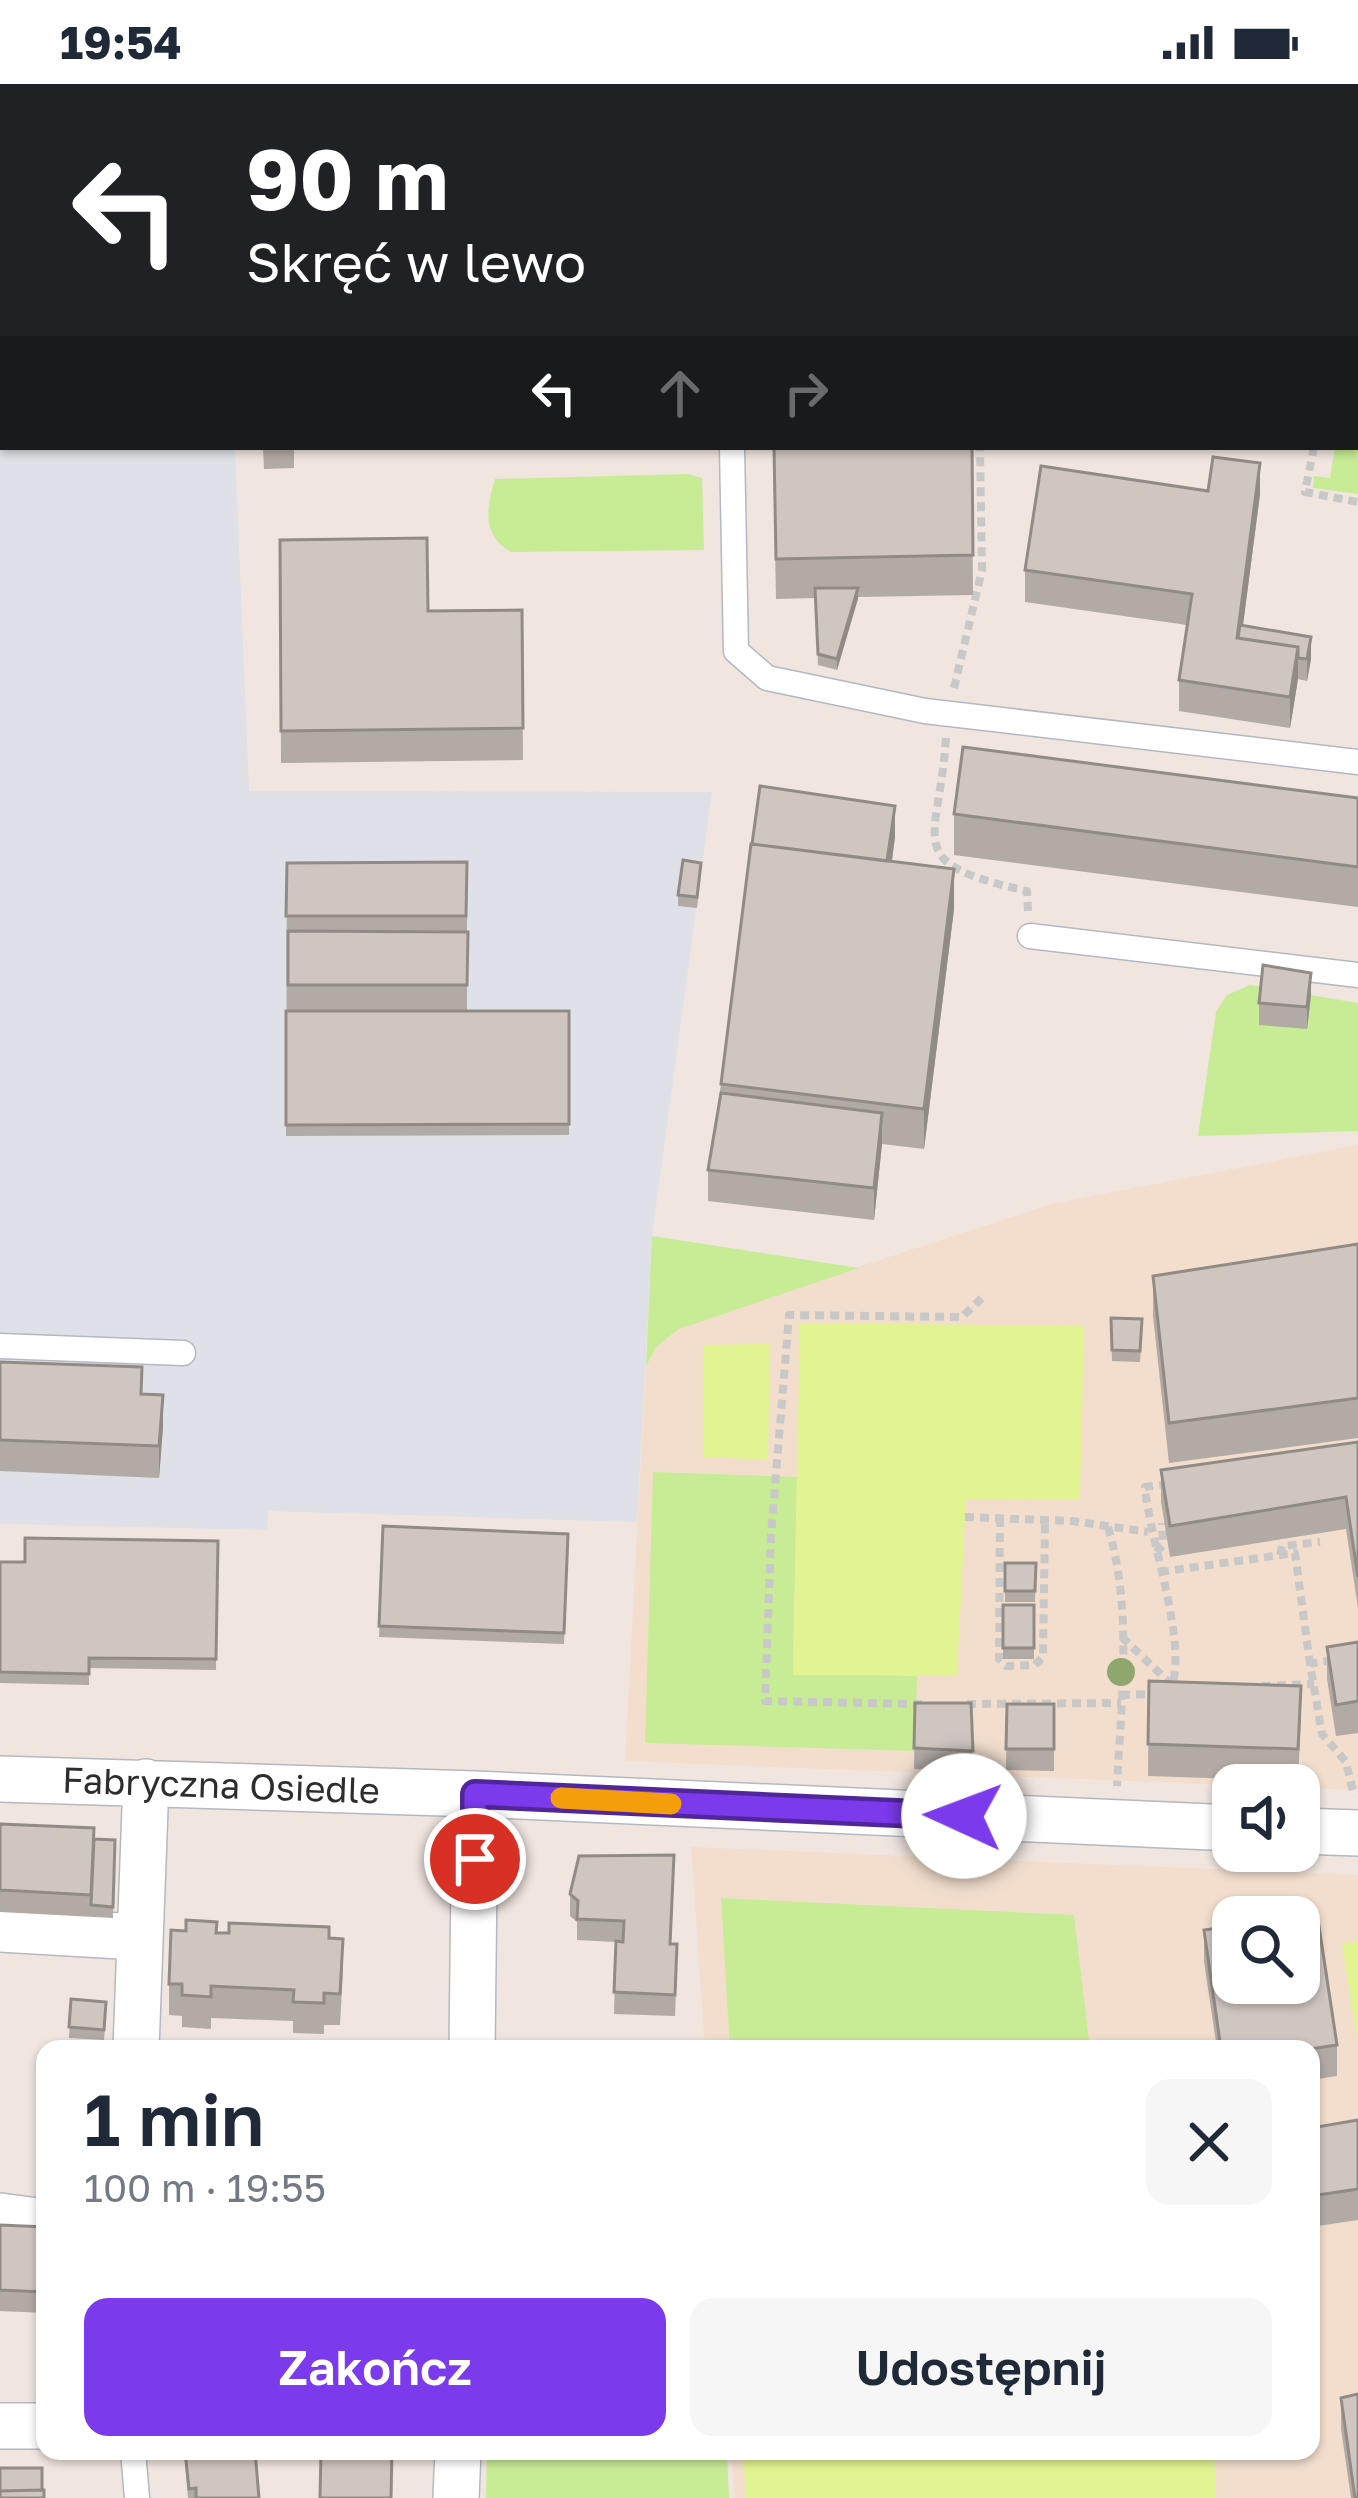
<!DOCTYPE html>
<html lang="pl">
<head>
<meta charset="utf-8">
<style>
	:root { --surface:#fff; --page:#f6f6f7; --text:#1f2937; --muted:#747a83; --accent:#7c3aed }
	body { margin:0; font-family:"Golos Text",sans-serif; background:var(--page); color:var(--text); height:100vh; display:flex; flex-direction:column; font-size:45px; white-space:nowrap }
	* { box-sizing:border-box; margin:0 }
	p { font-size:39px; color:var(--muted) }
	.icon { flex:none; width:66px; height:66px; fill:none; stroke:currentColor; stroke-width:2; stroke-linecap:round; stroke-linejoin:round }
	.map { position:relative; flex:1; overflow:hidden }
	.panel { position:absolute; left:36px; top:1956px; width:1284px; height:420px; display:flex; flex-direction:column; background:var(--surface); border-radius:24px; box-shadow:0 3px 9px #0004 }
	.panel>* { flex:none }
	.hud { position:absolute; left:0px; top:0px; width:1359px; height:366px; box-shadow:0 3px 9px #0004; background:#202124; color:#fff; overflow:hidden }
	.tools { position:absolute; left:1212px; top:1680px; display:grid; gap:24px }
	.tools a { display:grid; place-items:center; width:108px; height:108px; border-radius:24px; background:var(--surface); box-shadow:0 3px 9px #0004; font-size:60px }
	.pin { position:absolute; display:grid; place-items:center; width:102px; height:102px; color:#fff; margin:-51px; border:6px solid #fff; border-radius:50%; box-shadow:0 3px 12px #0007 }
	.me { position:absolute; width:132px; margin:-66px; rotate:272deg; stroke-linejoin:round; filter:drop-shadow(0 0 9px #0008) }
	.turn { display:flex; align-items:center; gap:42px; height:252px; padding:0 48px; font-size:54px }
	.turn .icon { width:156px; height:156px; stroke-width:2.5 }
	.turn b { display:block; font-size:84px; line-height:102px }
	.lanes { display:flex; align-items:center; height:114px; padding:0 48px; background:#0003; justify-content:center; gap:60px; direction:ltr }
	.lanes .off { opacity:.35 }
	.round { display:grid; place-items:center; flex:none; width:126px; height:126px; border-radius:24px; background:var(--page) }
	.head { display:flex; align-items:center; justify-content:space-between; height:204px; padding:0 48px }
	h1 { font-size:72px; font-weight:600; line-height:90px }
	.primary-button { display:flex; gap:24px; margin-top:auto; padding:24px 48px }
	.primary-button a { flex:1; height:138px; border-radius:24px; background:var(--accent); color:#fff; font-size:48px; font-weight:600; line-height:138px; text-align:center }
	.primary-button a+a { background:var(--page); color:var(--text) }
	.status { display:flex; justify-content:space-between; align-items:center; height:84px; padding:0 60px; background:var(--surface); direction:ltr }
	.status svg { height:33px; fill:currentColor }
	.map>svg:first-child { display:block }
</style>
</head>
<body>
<div class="status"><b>19:54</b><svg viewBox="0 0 49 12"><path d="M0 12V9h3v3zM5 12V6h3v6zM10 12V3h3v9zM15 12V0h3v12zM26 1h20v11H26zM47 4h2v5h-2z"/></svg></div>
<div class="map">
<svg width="1358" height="2414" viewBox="0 0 1358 2414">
	<rect width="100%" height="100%" fill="#f0e5df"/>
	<path fill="#e0e0e8" d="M0,161L3,363H235L249,707L712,708L652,1152L637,1438L268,1427L267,1446L0,1440Z"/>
	<path fill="#f3decd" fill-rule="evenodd" d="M1358,1061V1706L625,1677L646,1282L657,1262L678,1245L736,1223L1051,1120Z
		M691,1763L1358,1791V2414H735L731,2367H1311V1965H705ZM1233,1833H1299V1899H1233Z"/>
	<path fill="#c8ec96" d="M1358,344V410L1313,404L1314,392L1330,394L1335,363H1356Z
		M688,390L702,394L704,466L511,468C482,452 486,424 495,395Z
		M1250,901L1358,919V1047L1198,1052L1216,928L1227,911Z
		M652,1152L859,1184L679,1245L657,1262L646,1282Z
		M653,1388L797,1393L793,1590L917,1592L915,1667L645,1659Z
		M721,1814L1074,1831L1090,1965H730Z
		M487,2367H727L729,2414H486Z"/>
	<path fill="#e2f491" d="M800,1239L1084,1242L1080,1416L966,1415L957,1591H793Z
		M770,1260L768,1376L704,1373L703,1261Z
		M1358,1857V1961L1342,1860Z
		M743,2367H1214L1216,2414H746Z"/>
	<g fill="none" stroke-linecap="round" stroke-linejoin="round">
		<defs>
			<path id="lane" d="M158,0V3
				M720,0V3
				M1035,0L1042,3
				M178,3L179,0
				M0,72H3
				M1356,318L1358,320
				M732,363L736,567L767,594L925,627L1358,678
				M1030,852L1358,891
				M0,1262L183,1269
				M133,2367L137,2414"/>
			<path id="street" d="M0,1695L475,1710L1233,1744
				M1299,1747L1358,1749
				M0,1845L138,1853
				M136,1965L146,1698
				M472,1965L475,1710
				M0,2132L45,2138
				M0,2342H45
				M456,2414L458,2367"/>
		</defs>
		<use href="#lane" stroke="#b3b9c2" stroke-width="27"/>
		<use href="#street" stroke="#b3b9c2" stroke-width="48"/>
		<path stroke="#c8c8c8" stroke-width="8" stroke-dasharray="9 6" stroke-linecap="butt" d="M975,0V3
			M1195,0L1198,3
			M1357,0H1358
			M1101,3L1103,0
			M1356,68H1358
			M1356,167L1358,169
			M1314,363L1305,408L1358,418
			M954,604L982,486L980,363
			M946,654C939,762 899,778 1027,807L1028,827
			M1168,1400L1145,1403C1149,1455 1190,1564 1170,1606
			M965,1433L1072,1437L1148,1448
			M1000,1434L999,1575L1006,1582L1035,1581L1043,1573L1045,1436
			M1108,1443C1133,1526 1121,1617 1117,1702
			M1156,1468L1163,1461L1162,1439
			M1280,1471L1282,1462L1320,1458
			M1160,1488L1295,1469L1310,1580
			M1122,1553L1175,1604
			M1332,1576L1310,1580L1322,1650L1346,1678L1354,1712
			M1262,1602L1314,1600
			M1121,1611L1156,1610
			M922,1620L765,1617L771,1451L789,1231L962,1233L985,1211
			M967,1620L1121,1619"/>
		<use href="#lane" stroke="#fff" stroke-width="24"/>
		<use href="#street" stroke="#fff" stroke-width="45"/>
	</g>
	<circle fill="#8fa76f" cx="1121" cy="1588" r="14"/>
	<path fill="#b2aaa5" d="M251,0H405V3H251Z
		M263,363H294V384L264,385Z
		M773,363H972L973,511L858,513L837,586L818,581L815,514L776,515Z
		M1260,410L1243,541L1311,575L1307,597L1298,595L1290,644L1179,627V596L1187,541L1025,518V486Z
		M280,456L428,527L522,526L523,676L281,679Z
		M1358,714V823L954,771V730Z
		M895,753L892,778L954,825L924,1065L882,1060L874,1136L708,1117V1086L721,1000Z
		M467,778V927H569V1051L286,1052L287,779Z
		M701,790L697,824L678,822V811Z
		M1311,911L1307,945L1259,941V919Z
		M1358,1160V1354L1169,1379L1153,1232V1192Z
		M1111,1234L1142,1246L1140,1278L1112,1277Z
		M0,1278L163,1343L159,1394L0,1387Z
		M1358,1358V1524L1346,1445L1170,1473L1161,1418V1386Z
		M383,1442L568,1450L564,1560L379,1553Z
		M218,1457L216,1586L89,1584V1601L0,1599V1478H25Z
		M1005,1479H1036L1035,1518H1005Z
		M1003,1521H1034V1575H1003Z
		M1358,1558V1649L1336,1652L1327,1595V1563Z
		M1149,1597L1301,1634L1298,1697L1148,1692Z
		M915,1619H971L973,1688L914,1685Z
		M1007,1620H1054V1687L1006,1686Z
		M0,1740L94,1755L115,1756L113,1834L0,1828Z
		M674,1792L671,1860L677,1882L675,1932L614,1930L616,1858L577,1856V1838L570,1832V1810Z
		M1204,1846L1337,1961V1992L1311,1996V1965H1217L1204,1877Z
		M186,1847L329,1854L343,1886L340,1941H324V1950L293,1949V1937L211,1934V1945L182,1943V1932L169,1931V1900Z
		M71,1915L106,1929L104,1956L69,1954Z
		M1358,2036V2136L1311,2143V2044Z
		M0,2141L45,2143V2229L0,2227Z
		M1341,2314L1358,2414H1351L1341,2345Z
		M184,2367H255L259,2414H188Z"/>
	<path fill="#918b86" d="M1260,379V410L1240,564L1237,554Z
		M858,504V515L837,586V575Z
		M1311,553V575L1307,597V575Z
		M1298,563V595L1290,644V613Z
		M895,722V753L886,817V786Z
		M954,785V825L924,1065V1025Z
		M1311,889V911L1307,945V923Z
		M882,1029V1060L874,1136V1104Z
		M163,1311V1343L159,1394V1362Z"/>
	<path fill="#cfc6c0" stroke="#918b86" stroke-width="3" d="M252,0H388V3H252Z
		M768,0H968V3H768Z
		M774,363H972L973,471L776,475Z
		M1213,373L1260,379L1237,554L1298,563L1290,613L1179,596L1192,510L1025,486L1041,382L1208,407Z
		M427,454L428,527L522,526L523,644L281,647L280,456Z
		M815,504H858L837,575L818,570Z
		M1240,541L1311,553L1307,575L1298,574V563L1238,554Z
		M963,663L1358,714V783L954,730Z
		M760,702L895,722L887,777L752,760Z
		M751,760L954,785L924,1025L721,1000Z
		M683,776L701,779L697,813L678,811Z
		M467,778L466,832H286L287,779Z
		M288,847L468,848L467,901H288Z
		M1263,881L1311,889L1307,923L1259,919Z
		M286,927H569V1040L286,1041Z
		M721,1009L882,1029L874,1104L708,1086Z
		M1358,1160V1314L1169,1339L1153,1192Z
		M1111,1234L1142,1235L1140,1267L1112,1266Z
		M0,1278L142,1283L141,1310L163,1311L159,1362L0,1356Z
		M1358,1358V1493L1346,1413L1170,1442L1161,1386Z
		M383,1442L568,1450L564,1549L379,1542Z
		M25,1454L218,1457L216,1575L89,1574V1590L0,1588V1478H25Z
		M1005,1479H1036L1035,1507H1005Z
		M1003,1521H1034V1564H1003Z
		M1358,1558V1617L1336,1621L1327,1563Z
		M1149,1597L1301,1602L1298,1665L1148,1660Z
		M915,1619H971L973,1667L914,1664Z
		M1007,1620H1054V1665H1006Z
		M0,1740L94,1744L91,1811L0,1806Z
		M94,1755L115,1756L113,1823L91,1821Z
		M674,1771L670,1860H677L675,1911L614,1908L616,1857L623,1858L624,1837L577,1835L578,1817L570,1810L579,1772Z
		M1317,1829L1337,1961L1310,1965H1221L1204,1846L1233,1842V1899H1299V1833H1290Z
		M186,1836L217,1838L216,1849H229V1839L329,1843V1854L343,1855L340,1910L324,1909V1919L293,1918L294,1906L211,1902V1913L182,1911V1900H169L171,1846L186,1847Z
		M71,1915L106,1918L104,1946L69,1943Z
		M179,1958L210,1959V1965H179Z
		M234,1959L268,1961L267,1965H234Z
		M291,1962L323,1964V1965H291Z
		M1358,2036V2105L1311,2112V2044Z
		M0,2141L45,2143V2208L0,2206Z
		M1358,2310V2414H1355L1341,2314Z
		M185,2367H255L259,2414H196V2404L189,2405Z
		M321,2367H392L391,2414H320Z
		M0,2384H42V2406L0,2407Z
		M44,2406V2414H0V2407Z"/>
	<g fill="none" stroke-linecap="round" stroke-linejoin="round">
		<defs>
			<path id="route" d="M475,1775V1710L964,1732"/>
		</defs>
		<use href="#route" stroke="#51269a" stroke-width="30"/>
		<use href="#route" stroke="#7c3aed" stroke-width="21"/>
		<path stroke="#f59e0b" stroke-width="21" d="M561,1714L671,1720"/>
	</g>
	<g text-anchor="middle" stroke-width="10" stroke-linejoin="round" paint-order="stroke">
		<g font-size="36" fill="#2d2d2d" stroke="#fff">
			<text transform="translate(221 1701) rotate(2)" y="13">Fabryczna Osiedle</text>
		</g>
	</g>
</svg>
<div class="tools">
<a><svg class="icon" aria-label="sound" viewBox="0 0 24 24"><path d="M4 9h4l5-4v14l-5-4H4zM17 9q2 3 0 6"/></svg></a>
<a><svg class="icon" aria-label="search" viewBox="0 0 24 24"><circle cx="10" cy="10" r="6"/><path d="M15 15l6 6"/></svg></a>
</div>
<div class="pin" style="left:475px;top:1775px;background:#d93025"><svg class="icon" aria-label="arrive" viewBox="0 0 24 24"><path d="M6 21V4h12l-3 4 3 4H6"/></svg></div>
<svg class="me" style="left:964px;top:1732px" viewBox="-20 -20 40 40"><circle r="19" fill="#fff"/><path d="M0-13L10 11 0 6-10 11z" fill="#7c3aed"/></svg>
<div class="hud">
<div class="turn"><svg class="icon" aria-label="left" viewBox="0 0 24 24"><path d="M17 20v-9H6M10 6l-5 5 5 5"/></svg><div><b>90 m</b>Skręć w lewo</div></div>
<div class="lanes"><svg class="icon" aria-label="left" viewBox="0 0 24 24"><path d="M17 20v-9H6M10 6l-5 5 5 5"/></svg><svg class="icon off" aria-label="ahead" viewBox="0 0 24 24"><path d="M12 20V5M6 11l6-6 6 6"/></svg><svg class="icon off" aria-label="right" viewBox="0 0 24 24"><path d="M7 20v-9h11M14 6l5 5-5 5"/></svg></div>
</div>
<section class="panel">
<div class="head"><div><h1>1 min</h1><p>100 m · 19:55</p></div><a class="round"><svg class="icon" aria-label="close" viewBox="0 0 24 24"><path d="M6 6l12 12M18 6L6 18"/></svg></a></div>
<div class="primary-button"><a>Zakończ</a><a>Udostępnij</a></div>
</section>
</div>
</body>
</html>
